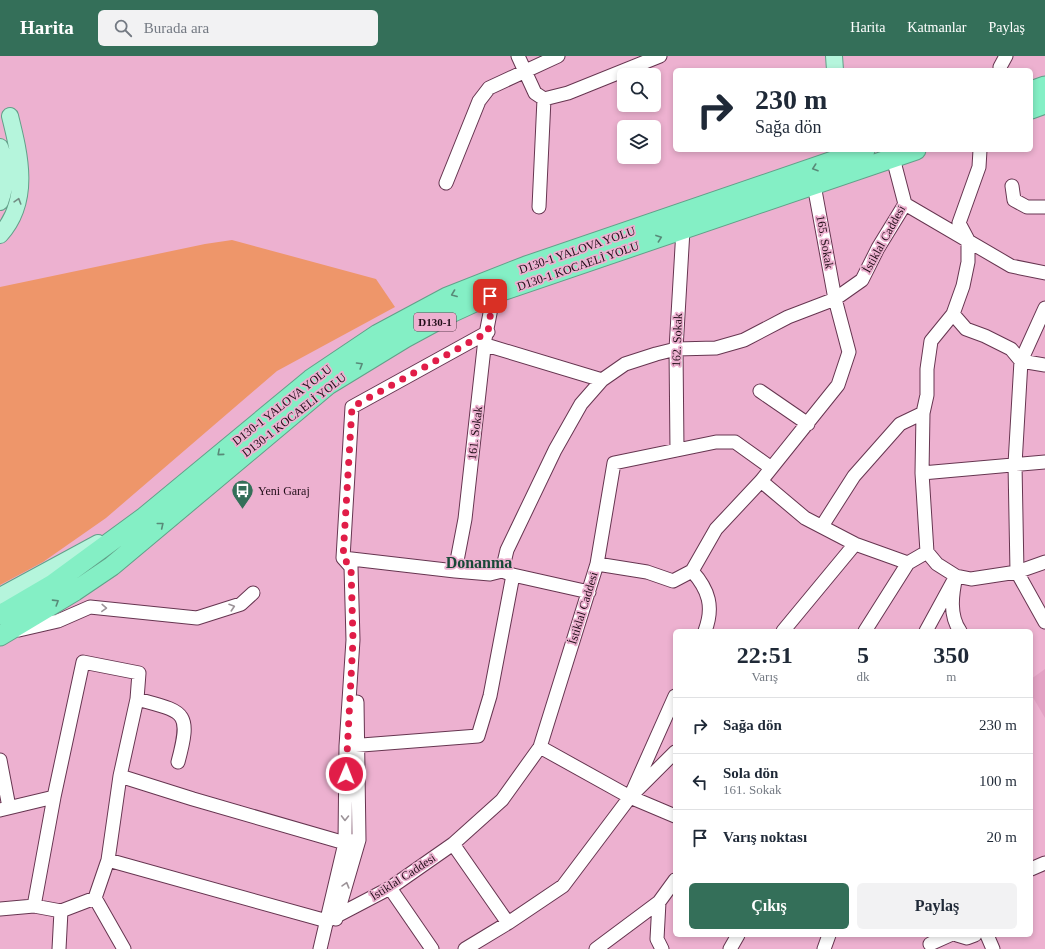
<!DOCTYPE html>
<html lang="tr">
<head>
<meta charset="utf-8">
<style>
	:root { --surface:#fff; --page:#f2f2f3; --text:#1f2937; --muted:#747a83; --line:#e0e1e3; --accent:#346f59 }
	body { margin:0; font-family:"Times New Roman",serif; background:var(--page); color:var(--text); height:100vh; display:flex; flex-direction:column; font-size:15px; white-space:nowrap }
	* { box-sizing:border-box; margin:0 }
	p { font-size:13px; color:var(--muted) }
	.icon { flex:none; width:22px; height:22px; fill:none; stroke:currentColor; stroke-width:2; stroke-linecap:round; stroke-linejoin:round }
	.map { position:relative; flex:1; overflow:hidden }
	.drawer { position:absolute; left:673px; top:573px; width:360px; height:308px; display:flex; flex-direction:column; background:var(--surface); border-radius:6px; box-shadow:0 2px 6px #0003 }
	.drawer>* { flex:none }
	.banner { position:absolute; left:673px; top:12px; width:360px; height:84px; border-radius:6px; box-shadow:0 2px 6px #0003; background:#fff; color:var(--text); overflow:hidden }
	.controls { position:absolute; left:617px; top:12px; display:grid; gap:8px }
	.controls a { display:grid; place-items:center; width:44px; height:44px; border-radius:6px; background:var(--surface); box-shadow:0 2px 6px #0003; font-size:20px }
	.pin { position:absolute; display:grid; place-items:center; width:34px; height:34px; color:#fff; margin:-17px; border-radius:8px; box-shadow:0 2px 6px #0006 }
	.me { position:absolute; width:44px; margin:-22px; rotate:1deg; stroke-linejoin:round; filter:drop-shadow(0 0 3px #0008) }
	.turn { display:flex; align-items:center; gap:14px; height:84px; padding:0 16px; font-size:18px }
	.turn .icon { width:52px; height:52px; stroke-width:2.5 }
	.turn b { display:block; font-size:28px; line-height:34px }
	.eta { display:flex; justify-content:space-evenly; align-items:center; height:68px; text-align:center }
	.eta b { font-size:24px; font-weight:700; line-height:28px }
	.action { display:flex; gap:8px; margin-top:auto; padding:8px 16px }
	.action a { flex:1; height:46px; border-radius:6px; background:var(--accent); color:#fff; font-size:16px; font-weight:700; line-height:46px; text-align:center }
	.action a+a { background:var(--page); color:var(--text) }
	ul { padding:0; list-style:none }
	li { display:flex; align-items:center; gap:12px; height:56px; padding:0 16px; border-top:1px solid var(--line) }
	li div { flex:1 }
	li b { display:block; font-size:15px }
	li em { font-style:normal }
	header { display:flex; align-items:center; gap:24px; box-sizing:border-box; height:56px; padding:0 20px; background:var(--accent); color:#fff }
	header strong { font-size:19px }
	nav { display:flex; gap:22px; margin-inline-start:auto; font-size:14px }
	.search { width:280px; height:36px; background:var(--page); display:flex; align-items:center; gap:10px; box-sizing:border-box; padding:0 14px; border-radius:6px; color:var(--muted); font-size:15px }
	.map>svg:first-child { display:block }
</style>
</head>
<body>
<header>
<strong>Harita</strong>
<div class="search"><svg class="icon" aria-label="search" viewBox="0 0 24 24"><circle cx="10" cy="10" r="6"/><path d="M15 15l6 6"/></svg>Burada ara</div>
<nav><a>Harita</a><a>Katmanlar</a><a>Paylaş</a></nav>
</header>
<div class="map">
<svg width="1045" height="893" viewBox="0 0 1045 893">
	<rect width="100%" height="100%" fill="#edb1d0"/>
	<path fill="#e3a2c4" d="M1045,613V662L1031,638V623Z"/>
	<path fill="#ee966a" d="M232,184L376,223L395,251L277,315L106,462L43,506L0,529V231L205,188Z"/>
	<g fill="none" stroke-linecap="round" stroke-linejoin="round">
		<defs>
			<path id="minor" d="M518,0L535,37L544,43L568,37L660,0
				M1000,11L1006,0
				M980,94L979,111L959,167L968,184V206L963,230L953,258L931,285L927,313V339L923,357L922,417L927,496L937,508L956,520L971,523L1017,516L1045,506
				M446,127L479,45L489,32L558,0
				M1012,130L1014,144L1027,151H1045
				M905,148L1011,210L1045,217
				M539,151L544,43
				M1045,252L1021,305L1015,408L1017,516L1045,566
				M953,258L966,273L985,280L1011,293L1021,305L1045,309
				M486,289L602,324
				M760,335L808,368
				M677,394L676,293L683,174
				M922,417L1045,406
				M761,425L805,462L855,488L908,507
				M822,470L854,420L900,368L923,357
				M343,502L455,515L490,518L502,515L507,494L555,394L581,348L602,324L625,308L656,298L676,293L716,292L744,284L788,261L835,243L862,224L878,192L905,148L893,102
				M597,508L614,407L716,386H735L770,411
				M455,515L465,463L485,283L492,247L490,239
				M692,515C709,534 714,551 705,575
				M513,519L589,536
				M19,574L58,565L90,551L197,562L241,548L253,537
				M783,575L855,488
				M865,575L908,507L927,496
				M926,575L956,520C952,538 949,559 960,575
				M137,643C184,656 192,654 178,706
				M349,690L478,680L490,640L513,519L502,515
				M540,691L630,741L675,640
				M0,704L9,751
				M120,720L193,743L345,787L352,785
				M630,741L675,760
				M0,754L54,741L83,606L139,617L137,643L120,720L108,804L95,842L61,855L59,893
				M453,788L508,867
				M108,804L327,865L390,832L453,788L502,744L540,691L597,508L647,516L673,525L692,515L716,473L761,425L838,329L849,296L835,243L814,129
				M1031,813L1045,807
				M390,832L432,893
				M95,842L124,893
				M659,846L657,883L662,893
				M34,850L54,741
				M0,853L34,850L61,855
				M336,863L359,784L357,646
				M957,879L967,882L975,879
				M987,879L993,893
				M930,888L950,879
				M320,893L345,787L346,690L353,584L351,511L343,502L352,351L488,276
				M465,893L508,867L563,830L630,741L675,696
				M596,893L659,846L675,824
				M730,893L738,879
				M824,893L829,879"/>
			<path id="major" d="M834,0L835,14
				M0,91C8,110 7,127 0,146
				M0,179C31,145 20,100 10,60
				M0,540L98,487"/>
			<path id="highway" d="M1031,35L1045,30
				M1031,53L1045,48
				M0,559L53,528L143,462L311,323L378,278L447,241L526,210L865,94
				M0,580L75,535L112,510L328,329L405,282L453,256L490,239L916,94"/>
		</defs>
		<use href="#minor" stroke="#663550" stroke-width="15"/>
		<use href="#major" stroke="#62a089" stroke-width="18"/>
		<use href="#highway" stroke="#62a089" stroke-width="21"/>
		<use href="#minor" stroke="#fff" stroke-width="13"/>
		<use href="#major" stroke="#b5f5dc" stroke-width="16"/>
		<use href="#highway" stroke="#84efc5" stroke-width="19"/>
	</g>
	<defs><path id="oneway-chevron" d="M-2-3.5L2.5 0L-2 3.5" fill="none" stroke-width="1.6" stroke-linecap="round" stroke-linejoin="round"/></defs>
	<g stroke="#588a78">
		<use href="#oneway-chevron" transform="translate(815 112) rotate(161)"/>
		<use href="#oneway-chevron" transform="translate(659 182) rotate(-20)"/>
		<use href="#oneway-chevron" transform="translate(454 238) rotate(159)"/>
		<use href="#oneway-chevron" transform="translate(360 309) rotate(-31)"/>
		<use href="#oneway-chevron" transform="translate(220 397) rotate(139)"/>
		<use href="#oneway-chevron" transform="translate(161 469) rotate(-39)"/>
		<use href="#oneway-chevron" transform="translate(56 546) rotate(-32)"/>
	</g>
	<use stroke="#738d84" href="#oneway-chevron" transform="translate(18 145) rotate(-73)"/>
	<g stroke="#9c9398">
		<use href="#oneway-chevron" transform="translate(232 551) rotate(-18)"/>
		<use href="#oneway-chevron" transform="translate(104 552) rotate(2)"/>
		<use href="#oneway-chevron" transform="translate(345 762) rotate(91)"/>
		<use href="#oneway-chevron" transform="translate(346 829) rotate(-74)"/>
	</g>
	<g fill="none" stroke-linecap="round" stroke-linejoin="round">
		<path stroke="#e11d48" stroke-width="7" stroke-dasharray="0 12.6" d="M346,718L353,584L351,511L343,502L352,351L488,276L492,247L490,240"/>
	</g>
	<defs>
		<symbol id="bus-pin" viewBox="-11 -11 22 30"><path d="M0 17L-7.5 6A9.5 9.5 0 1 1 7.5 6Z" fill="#346f59" stroke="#edb1d0"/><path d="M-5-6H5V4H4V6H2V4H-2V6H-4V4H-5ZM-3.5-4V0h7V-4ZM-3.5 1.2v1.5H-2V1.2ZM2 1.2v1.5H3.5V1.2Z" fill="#fff"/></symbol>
	</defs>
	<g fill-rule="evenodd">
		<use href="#bus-pin" x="230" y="422" width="25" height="34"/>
	</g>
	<g text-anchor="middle" stroke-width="3.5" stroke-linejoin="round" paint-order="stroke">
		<rect fill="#edb1d0" stroke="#5f3f50" stroke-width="1" x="414" y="257" width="42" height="18" rx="3"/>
		<g font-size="11" font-weight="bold" fill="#220e19">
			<text x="435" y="270">D130-1</text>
		</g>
		<g font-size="12" fill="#220e19" stroke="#edb1d0">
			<text transform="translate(884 183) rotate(-61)" y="4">İstiklal Caddesi</text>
			<text transform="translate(825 186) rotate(80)" y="4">165. Sokak</text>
			<text transform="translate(577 194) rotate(-19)" y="4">D130-1 YALOVA YOLU</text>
			<text transform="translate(578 210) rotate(-19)" y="4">D130-1 KOCAELİ YOLU</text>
			<text transform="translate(677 284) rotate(-88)" y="4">162. Sokak</text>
			<text transform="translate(282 349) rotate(-38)" y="4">D130-1 YALOVA YOLU</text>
			<text transform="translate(294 359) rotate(-38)" y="4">D130-1 KOCAELİ YOLU</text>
			<text transform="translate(475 377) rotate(-83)" y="4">161. Sokak</text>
			<text transform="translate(583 552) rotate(-73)" y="4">İstiklal Caddesi</text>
			<text transform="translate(403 821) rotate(-33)" y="4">İstiklal Caddesi</text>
		</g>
		<g font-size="12" fill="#220e19" stroke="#edb1d0" text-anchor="start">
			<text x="258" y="439">Yeni Garaj</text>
		</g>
		<g font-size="16" font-weight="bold" fill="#194938" stroke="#edb1d0">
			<text x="479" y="512">Donanma</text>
		</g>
	</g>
</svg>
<div class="controls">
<a><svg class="icon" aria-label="search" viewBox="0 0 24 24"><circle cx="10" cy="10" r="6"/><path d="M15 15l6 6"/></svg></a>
<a><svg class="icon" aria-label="layers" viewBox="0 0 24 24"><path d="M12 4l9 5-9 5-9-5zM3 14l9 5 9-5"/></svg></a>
</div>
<div class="pin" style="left:490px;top:240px;background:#d93025"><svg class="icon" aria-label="arrive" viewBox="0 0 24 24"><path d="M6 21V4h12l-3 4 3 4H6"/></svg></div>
<svg class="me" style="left:346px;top:718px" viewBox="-20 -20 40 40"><circle r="17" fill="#e11d48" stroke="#fff" stroke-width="3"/><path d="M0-11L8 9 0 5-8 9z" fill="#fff"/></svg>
<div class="banner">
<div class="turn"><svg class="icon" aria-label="right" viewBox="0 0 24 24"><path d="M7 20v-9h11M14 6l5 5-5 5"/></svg><div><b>230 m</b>Sağa dön</div></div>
</div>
<section class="drawer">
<div class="eta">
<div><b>22:51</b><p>Varış</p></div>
<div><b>5</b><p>dk</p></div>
<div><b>350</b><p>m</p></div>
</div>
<ul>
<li><svg class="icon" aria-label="right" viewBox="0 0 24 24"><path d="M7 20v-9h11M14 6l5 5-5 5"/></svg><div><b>Sağa dön</b></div><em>230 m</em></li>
<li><svg class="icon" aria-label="left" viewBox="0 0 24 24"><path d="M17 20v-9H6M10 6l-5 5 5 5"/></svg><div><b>Sola dön</b><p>161. Sokak</p></div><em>100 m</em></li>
<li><svg class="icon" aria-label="arrive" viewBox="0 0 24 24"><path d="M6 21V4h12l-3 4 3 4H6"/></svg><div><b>Varış noktası</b></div><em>20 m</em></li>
</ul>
<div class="action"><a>Çıkış</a><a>Paylaş</a></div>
</section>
</div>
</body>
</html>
